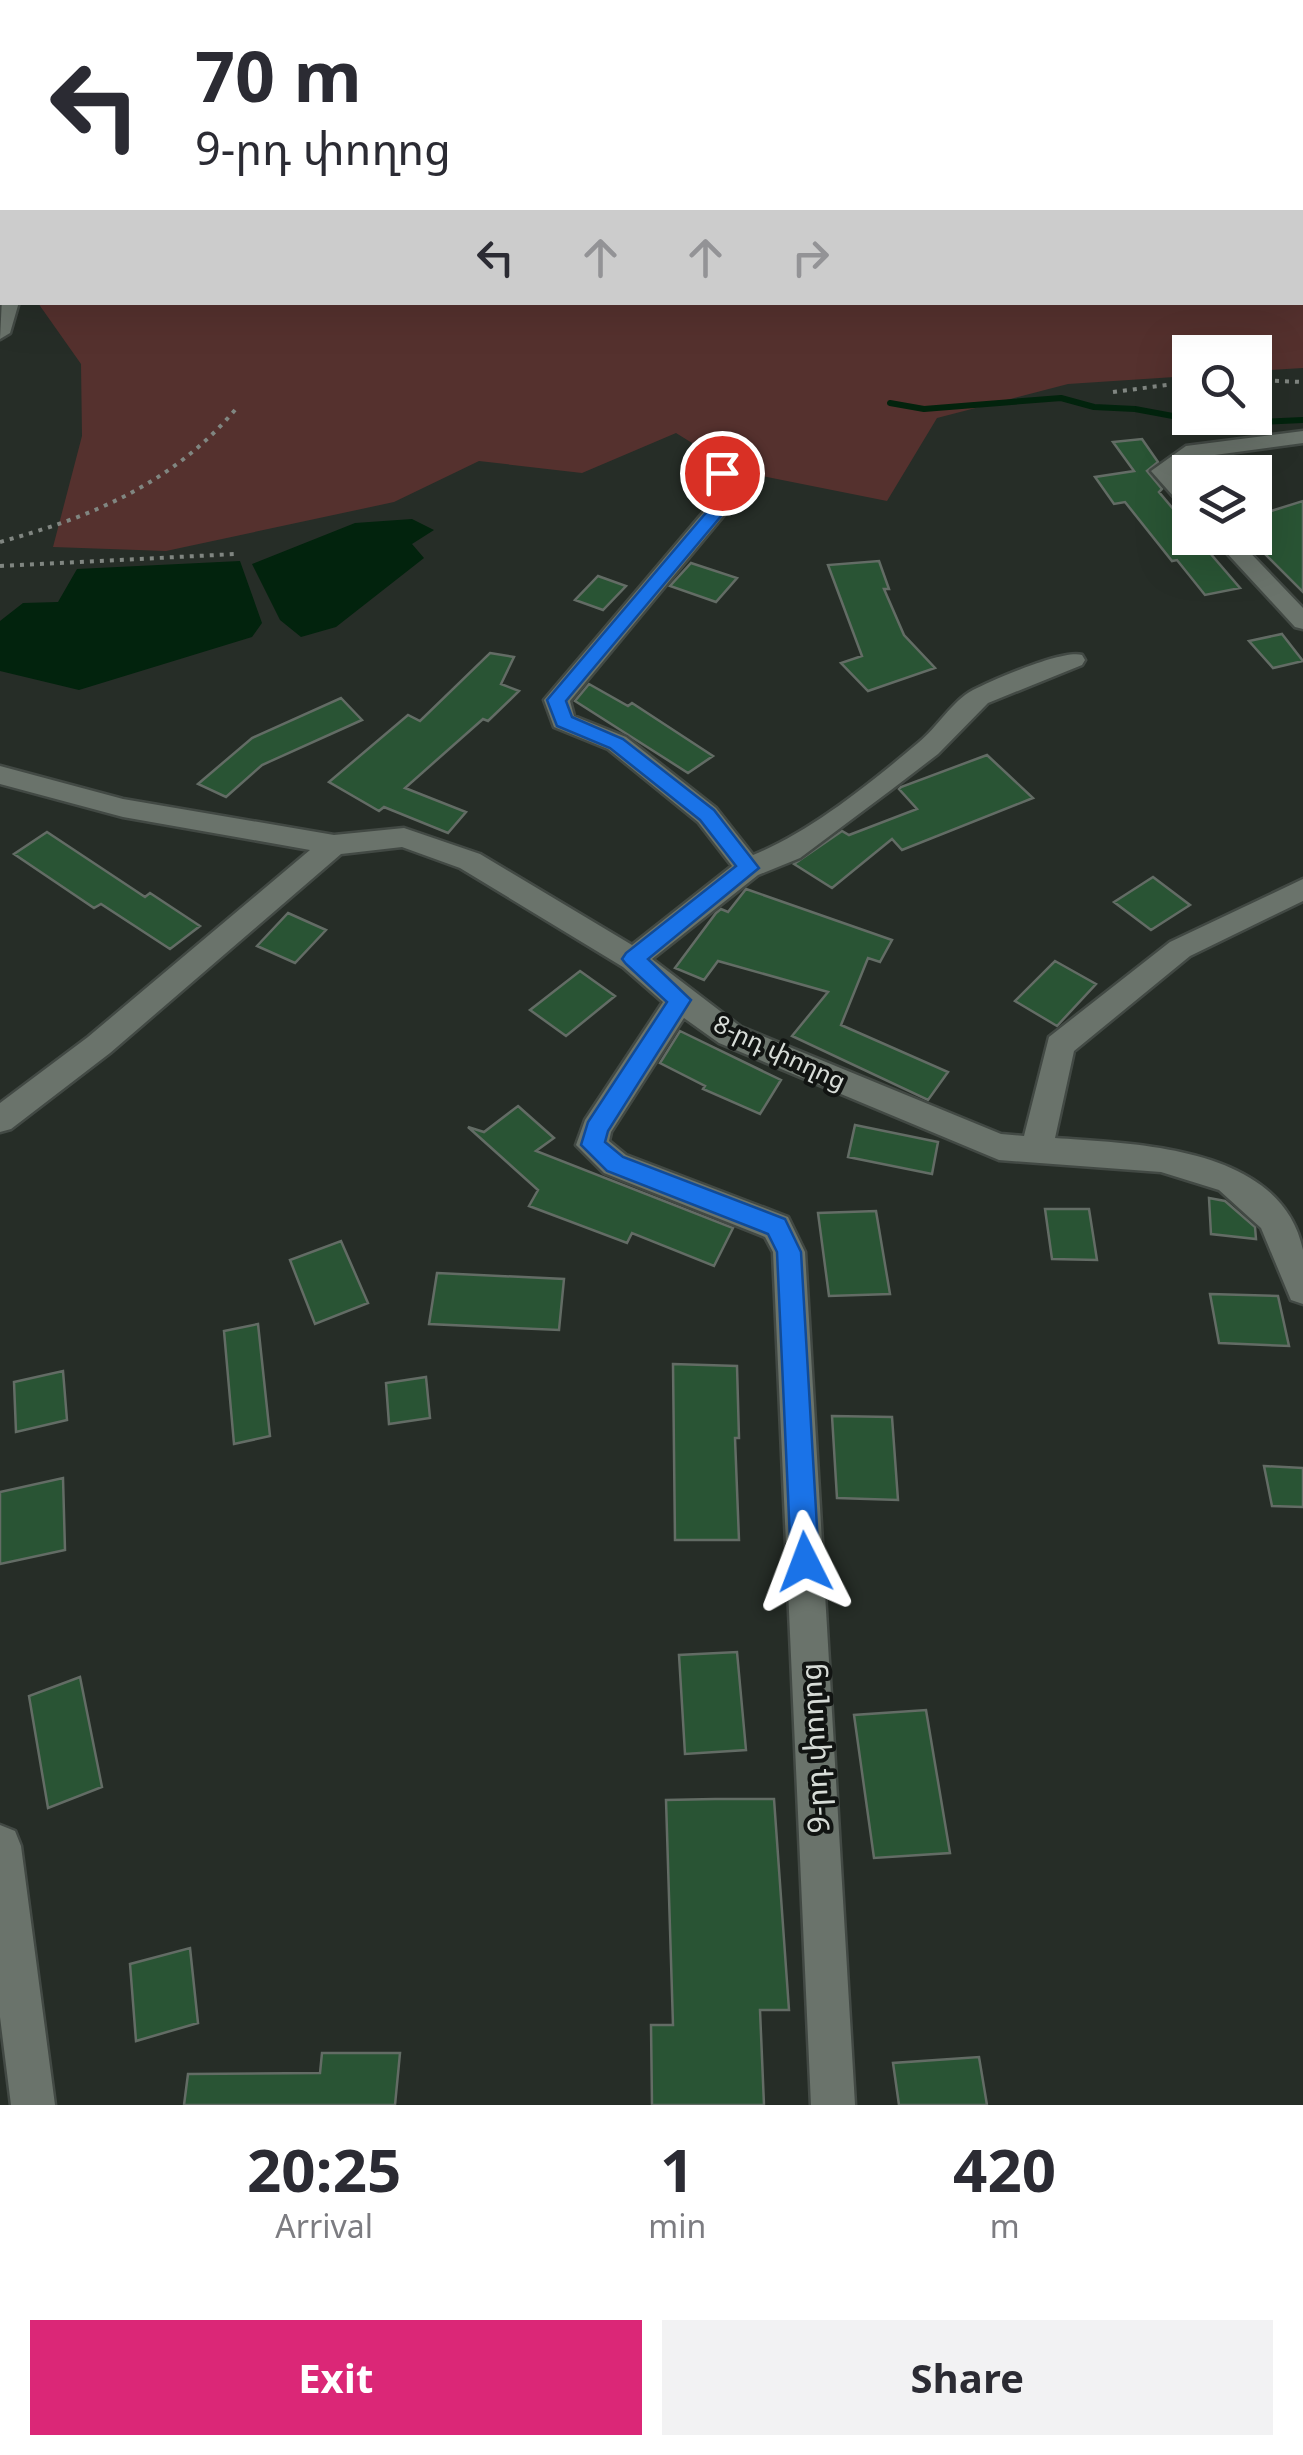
<!DOCTYPE html>
<html lang="en">
<head>
<meta charset="utf-8">
<style>
	:root { --surface:#fff; --page:#f2f2f3; --text:#2b2b33; --muted:#7c7c81; --accent:#db2777 }
	body { margin:0; font-family:Georgia,"Noto Sans Armenian",serif; background:var(--page); color:var(--text); height:100vh; display:flex; flex-direction:column; font-size:38px; white-space:nowrap }
	* { box-sizing:border-box; margin:0 }
	p { font-size:32px; color:var(--muted) }
	.icon { flex:none; width:55px; height:55px; fill:none; stroke:currentColor; stroke-width:2; stroke-linecap:round; stroke-linejoin:round }
	.map { position:relative; height:2105px; overflow:hidden }
	.panel { display:flex; flex-direction:column; background:var(--surface); flex:1 }
	.panel>* { flex:none }
	.hud { position:absolute; left:0px; top:0px; width:1305px; height:305px; box-shadow:0 10px 40px #0002; background:#fff; color:var(--text); overflow:hidden }
	.fabs { position:absolute; left:1172px; top:335px; display:grid; gap:20px }
	.fabs a { display:grid; place-items:center; width:100px; height:100px; border-radius:0px; background:var(--surface); box-shadow:0 10px 40px #0002; font-size:50px }
	.pin { position:absolute; display:grid; place-items:center; width:85px; height:85px; color:#fff; margin:-42px; border:5px solid #fff; border-radius:50%; box-shadow:0 2px 10px #0007 }
	.me { position:absolute; width:110px; margin:-55px; rotate:357deg; stroke-linejoin:round; filter:drop-shadow(0 0 8px #0008) }
	.turn { display:flex; align-items:center; gap:35px; height:210px; padding:0 30px; font-size:45px }
	.turn .icon { width:130px; height:130px; stroke-width:2.5 }
	.turn b { display:block; font-size:70px; line-height:85px }
	.lanes { display:flex; align-items:center; height:95px; padding:0 30px; background:#0003; justify-content:center; gap:50px; direction:ltr }
	.lanes .off { opacity:.35 }
	.eta { display:flex; justify-content:space-evenly; align-items:center; height:170px; text-align:center }
	.eta b { font-size:60px; font-weight:700; line-height:70px }
	.button { display:flex; gap:20px; margin-top:auto; padding:20px 30px }
	.button a { flex:1; height:115px; border-radius:0px; background:var(--accent); color:#fff; font-size:40px; font-weight:700; line-height:115px; text-align:center }
	.button a+a { background:var(--page); color:var(--text) }
	.map>svg:first-child { display:block }
</style>
</head>
<body>
<div class="map">
<svg width="1303" height="2105" viewBox="0 0 1303 2105">
	<rect width="100%" height="100%" fill="#262d27"/>
	<path fill="#55312e" d="M521,0H1303V88L1302,2H514Z
		M1303,248V368L1255,371V352H1190V376L1068,384L937,418L887,501L737,471L676,433L582,473L479,461L394,502L166,551L53,547L82,436L81,364L38,303L1302,302Z"/>
	<path fill="#02230d" d="M412,519L434,530L412,544L424,558L336,627L301,637L280,620L252,564L355,523Z
		M240,561L262,623L252,637L79,690L0,671V621L23,603L58,602L77,569Z"/>
	<g fill="none" stroke-linecap="round" stroke-linejoin="round">
		<path stroke="#02230d" stroke-width="6" d="M890,403L924,409L1061,398L1094,407L1135,409L1216,424L1303,420"/>
	</g>
	<path fill="#295434" stroke="#636c65" stroke-width="2.5" d="M1142,439L1158,462L1147,471L1162,489L1159,492L1190,529V538H1197L1240,588L1205,595L1177,560L1172,561L1125,502L1114,504L1095,477L1134,471L1113,442Z
		M1255,496L1271,511L1303,501V592L1255,544Z
		M879,561L889,589H884L904,635L935,668L868,691L841,663L862,656L828,565Z
		M691,563L737,578L716,602L670,586Z
		M598,576L626,586L603,610L575,600Z
		M1282,634L1303,661L1273,668L1249,641Z
		M490,653L514,657L501,684L519,691L488,721L483,719L405,788L466,812L448,833L384,807L379,811L329,782L408,715L420,721Z
		M589,684L628,706L632,703L713,756L688,773L575,701Z
		M341,698L362,720L262,765L226,797L198,784L252,738Z
		M987,755L1033,798L902,850L892,839L832,888L794,864L842,831L849,835L917,809L899,789L901,787Z
		M47,832L145,897L150,893L200,926L170,949L101,904L94,908L14,854Z
		M1153,877L1190,905L1151,930L1114,902Z
		M746,889L892,940L880,962L868,958L841,1025L948,1072L928,1100L792,1036L828,992L718,961L704,980L675,968L716,913L721,909L728,912Z
		M288,913L326,930L295,963L257,946Z
		M1055,961L1096,984L1057,1026L1015,1001Z
		M580,971L615,996L566,1036L530,1010Z
		M680,1031L781,1080L760,1114L703,1089L705,1086L660,1063Z
		M518,1106L554,1138L536,1151L733,1228L714,1266L632,1233L627,1243L529,1206L538,1190L468,1127L484,1132Z
		M855,1125L938,1142L932,1174L848,1157Z
		M1209,1198L1225,1201L1255,1227L1256,1239L1211,1234Z
		M1045,1209H1089L1097,1260L1052,1259Z
		M876,1211L890,1294L829,1296L818,1213Z
		M341,1241L368,1303L315,1324L290,1260Z
		M437,1273L564,1279L559,1330L429,1324Z
		M1210,1294L1278,1296L1289,1346L1219,1343Z
		M258,1324L270,1436L234,1444L224,1331Z
		M673,1364L737,1366L739,1438H735L739,1540H675Z
		M63,1371L67,1420L16,1432L14,1382Z
		M426,1377L430,1418L389,1424L386,1383Z
		M832,1416L892,1417L898,1500L837,1498Z
		M1264,1466L1303,1468V1507L1272,1506Z
		M63,1478L65,1550L0,1564V1492Z
		M737,1652L746,1750L685,1754L679,1655Z
		M80,1677L102,1787L48,1808L29,1696Z
		M926,1710L950,1853L874,1858L854,1715Z
		M715,1799H774L789,2010H760L764,2105H652L651,2025H673L666,1800Z
		M190,1948L198,2023L136,2041L130,1964Z
		M322,2053H400L395,2105H184L188,2074L320,2073Z
		M979,2057L987,2105H899L893,2063Z"/>
	<g fill="none" stroke-linecap="round" stroke-linejoin="round">
		<defs>
			<path id="street" d="M2,298V302H19L10,333L0,339Z
				M1303,431V443L1200,457L1175,472L1190,488V508L1182,506L1151,471L1186,446Z
				M722,466L733,473L729,509L570,701L574,716L626,737L716,808L753,855C809,833 872,782 918,743C937,728 952,701 973,690C993,680 1063,649 1082,655L1085,660L1082,665L988,703L938,754L891,790L800,858L758,875L652,959L741,1027L1001,1134L1024,1136L1049,1037L1170,942L1303,879V901L1190,956L1074,1051L1055,1138C1137,1144 1281,1146 1303,1250C1303,1267 1303,1288 1303,1304L1291,1300L1261,1228L1219,1190L1161,1172L999,1160L719,1043L684,1018L611,1132L609,1141L626,1155L788,1217L805,1252L855,2105H811L773,1252L765,1237L604,1173L576,1145L585,1120L663,1002L623,967L460,868L402,847L341,854L110,1053L11,1129L0,1132V1103L88,1037L310,850L123,817L0,784V766L123,799L334,835L404,828L480,854L632,945L732,866L698,822L608,749L554,727L544,700L707,508L711,473Z
				M1213,538H1236L1303,608V629L1295,627Z
				M0,1825L15,1831L21,1846L55,2105H11L0,2017Z"/>
		</defs>
		<use href="#street" stroke="#424944" stroke-width="5"/>
		<path stroke="#808681" stroke-width="4" stroke-dasharray="4 6" stroke-linecap="butt" d="M1255,380L1303,382
			M1113,392L1190,382
			M0,542C91,517 172,484 235,410
			M0,566L236,554"/>
		<use href="#street" fill="#6a736b" fill-rule="evenodd"/>
	</g>
	<path fill="#1a73e8" stroke="#114b97" stroke-width="2.5" d="M716,470L731,473L727,509L566,701L572,717L623,739L714,810L759,868L648,959L691,1000L608,1131L605,1142L623,1157L785,1219L801,1252L819,1562L815,1572L805,1576L795,1572L791,1562L777,1252L768,1234L607,1171L581,1145L588,1122L667,1002L626,964L622,959L626,953L736,866L700,820L610,748L557,726L547,700L710,508Z"/>
	<g text-anchor="middle" stroke-width="8" stroke-linejoin="round" paint-order="stroke">
		<g font-size="25" fill="#d7dcd7" stroke="#111412">
			<text transform="translate(780 1052) rotate(25)" y="9">8-րդ փողոց</text>
		</g>
		<g font-size="30" fill="#d7dcd7" stroke="#111412">
			<text transform="translate(815 1748) rotate(-93)" y="10">9-րդ փողոց</text>
		</g>
	</g>
</svg>
<div class="fabs">
<a><svg class="icon" aria-label="search" viewBox="0 0 24 24"><circle cx="10" cy="10" r="6"/><path d="M15 15l6 6"/></svg></a>
<a><svg class="icon" aria-label="layers" viewBox="0 0 24 24"><path d="M12 4l9 5-9 5-9-5zM3 14l9 5 9-5"/></svg></a>
</div>
<div class="pin" style="left:722px;top:473px;background:#d93025"><svg class="icon" aria-label="arrive" viewBox="0 0 24 24"><path d="M6 21V4h12l-3 4 3 4H6"/></svg></div>
<svg class="me" style="left:805px;top:1562px" viewBox="-20 -20 40 40"><path d="M0-17L14 15 0 8-14 15z" fill="#1a73e8" stroke="#fff" stroke-width="4"/></svg>
<div class="hud">
<div class="turn"><svg class="icon" aria-label="left" viewBox="0 0 24 24"><path d="M17 20v-9H6M10 6l-5 5 5 5"/></svg><div><b>70 m</b>9-րդ փողոց</div></div>
<div class="lanes"><svg class="icon" aria-label="left" viewBox="0 0 24 24"><path d="M17 20v-9H6M10 6l-5 5 5 5"/></svg><svg class="icon off" aria-label="ahead" viewBox="0 0 24 24"><path d="M12 20V5M6 11l6-6 6 6"/></svg><svg class="icon off" aria-label="ahead" viewBox="0 0 24 24"><path d="M12 20V5M6 11l6-6 6 6"/></svg><svg class="icon off" aria-label="right" viewBox="0 0 24 24"><path d="M7 20v-9h11M14 6l5 5-5 5"/></svg></div>
</div>
</div>
<section class="panel">
<div class="eta">
<div><b>20:25</b><p>Arrival</p></div>
<div><b>1</b><p>min</p></div>
<div><b>420</b><p>m</p></div>
</div>
<div class="button"><a>Exit</a><a>Share</a></div>
</section>
</body>
</html>
